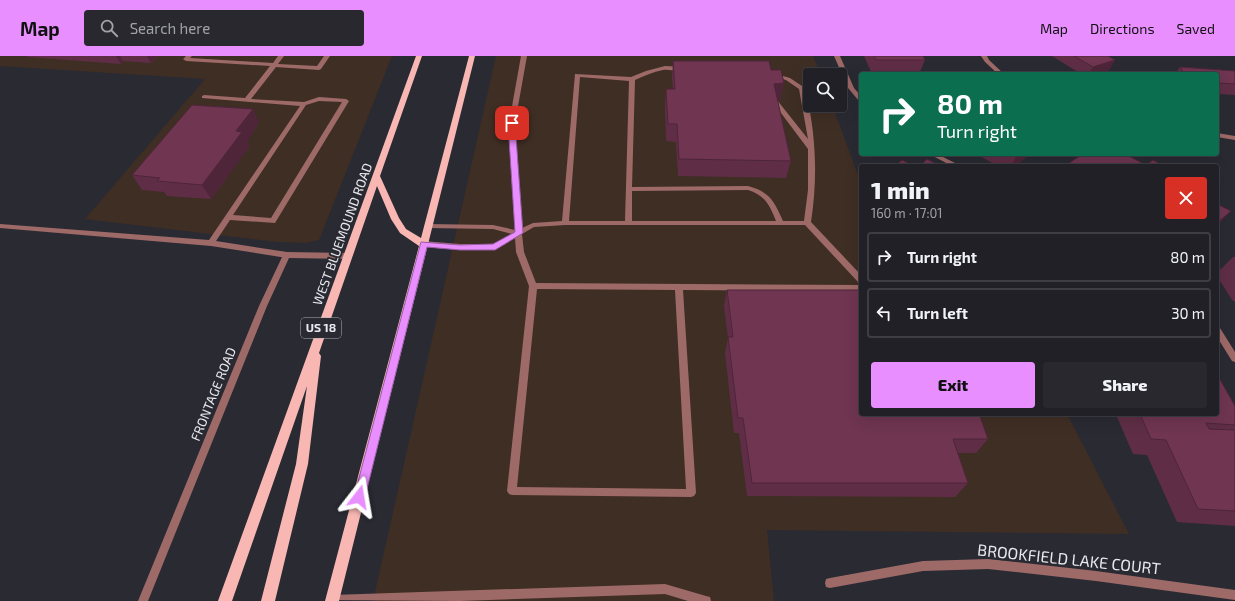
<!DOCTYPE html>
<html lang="en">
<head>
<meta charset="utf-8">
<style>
	:root { --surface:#202026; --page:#28282e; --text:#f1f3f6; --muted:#a2a3a7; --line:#3d3e43; --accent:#e98efe }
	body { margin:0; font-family:"Exo 2",sans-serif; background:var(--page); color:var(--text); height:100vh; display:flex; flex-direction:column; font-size:15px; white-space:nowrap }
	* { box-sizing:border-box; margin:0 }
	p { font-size:13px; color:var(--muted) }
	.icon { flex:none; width:22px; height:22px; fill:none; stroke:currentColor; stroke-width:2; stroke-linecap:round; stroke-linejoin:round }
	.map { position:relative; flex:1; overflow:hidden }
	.details { position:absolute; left:859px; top:108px; width:360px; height:252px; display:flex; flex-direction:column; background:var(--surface); border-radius:4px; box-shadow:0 4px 16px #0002,0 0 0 1px var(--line) }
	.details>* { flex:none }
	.banner { position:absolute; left:859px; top:16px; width:360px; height:84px; border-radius:4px; box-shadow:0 4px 16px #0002,0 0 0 1px var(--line); background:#0b6e4f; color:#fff; overflow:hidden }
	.controls { position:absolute; left:803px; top:12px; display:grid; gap:8px }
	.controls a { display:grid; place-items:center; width:44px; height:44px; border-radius:4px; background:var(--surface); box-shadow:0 4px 16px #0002,0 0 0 1px var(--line); font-size:20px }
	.pin { position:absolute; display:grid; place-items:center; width:34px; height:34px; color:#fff; margin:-17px; border-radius:8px; box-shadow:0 2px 6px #0006 }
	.me { position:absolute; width:44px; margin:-22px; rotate:14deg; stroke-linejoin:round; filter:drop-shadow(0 0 3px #0008) }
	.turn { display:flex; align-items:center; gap:14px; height:84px; padding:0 12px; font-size:18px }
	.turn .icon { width:52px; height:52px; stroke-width:2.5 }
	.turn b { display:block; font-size:28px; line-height:34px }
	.round { display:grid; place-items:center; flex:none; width:42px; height:42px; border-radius:4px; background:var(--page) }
	.headline { display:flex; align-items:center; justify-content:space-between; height:68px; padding:0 12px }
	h1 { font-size:24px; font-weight:800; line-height:30px }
	.action { display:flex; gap:8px; margin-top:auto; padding:8px 12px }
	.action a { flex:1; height:46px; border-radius:4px; background:var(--accent); color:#111; font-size:16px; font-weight:800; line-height:46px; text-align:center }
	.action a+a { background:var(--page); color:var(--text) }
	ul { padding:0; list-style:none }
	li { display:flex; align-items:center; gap:12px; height:50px; margin:0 8px 6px; padding:0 4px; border:2px solid var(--line); border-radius:4px }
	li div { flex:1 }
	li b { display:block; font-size:15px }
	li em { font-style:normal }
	header { display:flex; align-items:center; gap:24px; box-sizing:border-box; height:56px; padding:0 20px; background:var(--accent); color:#111 }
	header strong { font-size:19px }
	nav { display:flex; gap:22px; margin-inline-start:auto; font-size:14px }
	.search { width:280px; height:36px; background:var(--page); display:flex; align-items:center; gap:10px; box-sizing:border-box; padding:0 14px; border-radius:4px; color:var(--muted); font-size:15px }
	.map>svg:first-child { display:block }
</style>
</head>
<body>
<header>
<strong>Map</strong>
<div class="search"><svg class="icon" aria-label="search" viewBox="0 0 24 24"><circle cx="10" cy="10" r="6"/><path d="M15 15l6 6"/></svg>Search here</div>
<nav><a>Map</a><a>Directions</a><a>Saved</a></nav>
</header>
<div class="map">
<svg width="1235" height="545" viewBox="0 0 1235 545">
	<rect width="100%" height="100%" fill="#2a2a33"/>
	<path fill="#3f2e24" d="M0,0H392L319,184L306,187L278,186L85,163L205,23L0,10Z
		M496,0H813L821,19H810V49H832L861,127V358H1067L1129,478L767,474L774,545H373Z"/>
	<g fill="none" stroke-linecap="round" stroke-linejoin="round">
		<path fill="#9e6a68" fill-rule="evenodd" d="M186,0H192L190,2L273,7L278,0H284L278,8L317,10L324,0H330L321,13L319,14L276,11L251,43L304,46L319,41L346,43L349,45L275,167L230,164L216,185L287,196L290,197L291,199L290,201L287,202L211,190L0,172V168L209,184L300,50L202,42V40L204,39L245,42L270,10L186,5L183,3ZM319,45L342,46L271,162L233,159L306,49Z
			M521,0H527L515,67V84L522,172L533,167L562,165L575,18L631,21L646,15L665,10L683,11L686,13C680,17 670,13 663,14C653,16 644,20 635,24L632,131L748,130C770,136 774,145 783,165H804L808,134V93L772,45L773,44H777L808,83L799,33L786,24L769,19L772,17L790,22L805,32C816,77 818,121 811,166L861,219V227L858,226L805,169H565L534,171L522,178L524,196L536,227L861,229V235L683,234L696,437L694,440L691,441L512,439L509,438L507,435L529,230L516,196L515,182L495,194H460L423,191L419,188L423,185L460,188H494L512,178L493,173L426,172L424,170L426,168H428L493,169L515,174L509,84V67ZM580,21L629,25L625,165H569ZM748,134C765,139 770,150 776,165H632V135ZM537,233L675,234L686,433L517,431Z
			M665,528L706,540L710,541L711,545H688L665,538L460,545L327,544L328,540L332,539Z"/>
		<path fill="#9e6a68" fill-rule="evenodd" d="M834,0H840L854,32L861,40V46L859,45L848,32Z
			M981,0H987L989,4L1004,18H998L985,6Z
			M1217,77L1235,80V84L1217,81Z
			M929,98H937L961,110H952Z
			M287,196L348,197L352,200L348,203L289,202L267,250L148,545H138L259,250L283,199Z
			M1217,271L1220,272L1235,296V306L1232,305L1217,281Z
			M988,503L1096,515L1235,534V544L1096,525L988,513L923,515L830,532L826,531L825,527L826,523L830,522L923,505Z"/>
		<path fill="#f8b7b3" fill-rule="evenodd" d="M416,0H422L380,120L399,162L406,173L421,182L469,0H475L339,545H325L419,190L400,177L391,163L377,130L319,297L321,300L308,408L275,545H261L296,408L307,330L232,545H218Z"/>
	</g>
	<path fill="#5f2e46" d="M27,0H158L151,7L123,5L121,8L28,1Z
		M864,0H923L925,4L919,18H872Z
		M1052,0H1108L1115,4L1109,14L1097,18H1081Z
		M673,5L771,14L784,27L780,44L777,45L791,105L786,122L678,120L676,86L666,85L665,51L666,33H673L672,22Z
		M1180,11L1235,15V39L1217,38V18H1175Z
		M253,53L259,67L247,85L250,90L211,143L167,140L164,136L142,134L132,119Z
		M976,98H1030L1015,110H998Z
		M1069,107L1146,109L1164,110H1067Z
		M1233,201H1235V246L1234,245L1232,244L1217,220V217Z
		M727,234L861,358L988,383L976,397H958L968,427L955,441L747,440L739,377H734L725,297L728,282L724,250Z
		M1235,350V470L1177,466L1147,399L1133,398L1117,361L1121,358H1217Z"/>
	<path fill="#4e2539" d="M116,0H120L123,5L121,8Z
		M147,0H158L151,7Z
		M1115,4L1109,14L1097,18H1089L1093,11Z
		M784,27L780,44L770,46L774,28Z
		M253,53L259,67L247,85L250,90L211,143L202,129L236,75Z
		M1020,98H1030L1015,110H1011L1016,101Z
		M1231,155L1217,170V167Z"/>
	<path fill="#6f3551" stroke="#4e2539" d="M874,0H923L925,4H876Z
		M1074,0H1108L1115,4L1093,11Z
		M673,5H769L771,14H781L784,27L774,28L791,105L679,103L677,68H668L666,33H675Z
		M1180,11L1235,15V28L1217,27V18H1185Z
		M192,49L253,53L236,75L242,76L202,129L157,125L160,122L132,119Z
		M1010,98H1020L1016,101Z
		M1083,98H1125L1146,109L1153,104L1164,110H1074L1069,107Z
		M927,103L941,110H920Z
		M902,104L914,110H895Z
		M1217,148L1231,155L1217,167Z
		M727,234H861V358H972L980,360L988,383H953L968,427H752L743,362H738L728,281H733Z
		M1217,318L1235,350V369L1206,367L1209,373L1235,374V455L1198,453L1166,384L1151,383L1140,358H1217Z"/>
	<path fill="#e98efe" stroke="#975ca5" d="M512,65L515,67L523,177L495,194H460L427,191L365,441L363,445L359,446L355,445L354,441L421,186L460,189L493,188L515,176L508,67Z"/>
	<g text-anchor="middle" stroke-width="4" stroke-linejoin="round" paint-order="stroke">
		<rect fill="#2a2a33" stroke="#afafb6" stroke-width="1" x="301" y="262" width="40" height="20" rx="3"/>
		<g font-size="12" font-weight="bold" fill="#e8e8ee">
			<text x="321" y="276">US 18</text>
		</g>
		<g font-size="13" fill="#e8e8ee" stroke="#2a2a33">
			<text transform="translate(342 178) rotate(-70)" y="5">WEST BLUEMOUND ROAD</text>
			<text transform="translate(213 338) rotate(-68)" y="5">FRONTAGE ROAD</text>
		</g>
		<g font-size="16" fill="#e8e8ee" stroke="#2a2a33">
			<text transform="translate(1069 503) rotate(6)" y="6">BROOKFIELD LAKE COURT</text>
		</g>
	</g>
</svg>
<div class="controls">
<a><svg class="icon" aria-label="search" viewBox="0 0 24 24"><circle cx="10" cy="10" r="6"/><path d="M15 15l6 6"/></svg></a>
</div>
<div class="pin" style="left:512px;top:67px;background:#d93025"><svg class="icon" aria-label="arrive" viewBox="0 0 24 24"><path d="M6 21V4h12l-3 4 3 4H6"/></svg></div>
<svg class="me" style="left:359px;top:441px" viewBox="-20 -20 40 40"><path d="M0-17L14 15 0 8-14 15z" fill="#e98efe" stroke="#fff" stroke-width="4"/></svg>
<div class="banner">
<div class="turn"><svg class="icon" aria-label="right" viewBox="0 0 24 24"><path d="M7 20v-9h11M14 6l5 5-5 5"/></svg><div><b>80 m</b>Turn right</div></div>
</div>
<section class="details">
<div class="headline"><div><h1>1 min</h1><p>160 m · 17:01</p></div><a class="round" style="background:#d93025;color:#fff"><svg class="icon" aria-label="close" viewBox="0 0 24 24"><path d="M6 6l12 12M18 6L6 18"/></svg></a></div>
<ul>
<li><svg class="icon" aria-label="right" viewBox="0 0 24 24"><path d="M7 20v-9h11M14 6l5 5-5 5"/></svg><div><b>Turn right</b></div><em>80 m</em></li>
<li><svg class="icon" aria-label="left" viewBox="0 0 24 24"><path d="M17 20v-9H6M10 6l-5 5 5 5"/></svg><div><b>Turn left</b></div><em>30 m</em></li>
</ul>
<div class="action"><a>Exit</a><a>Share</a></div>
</section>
</div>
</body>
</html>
